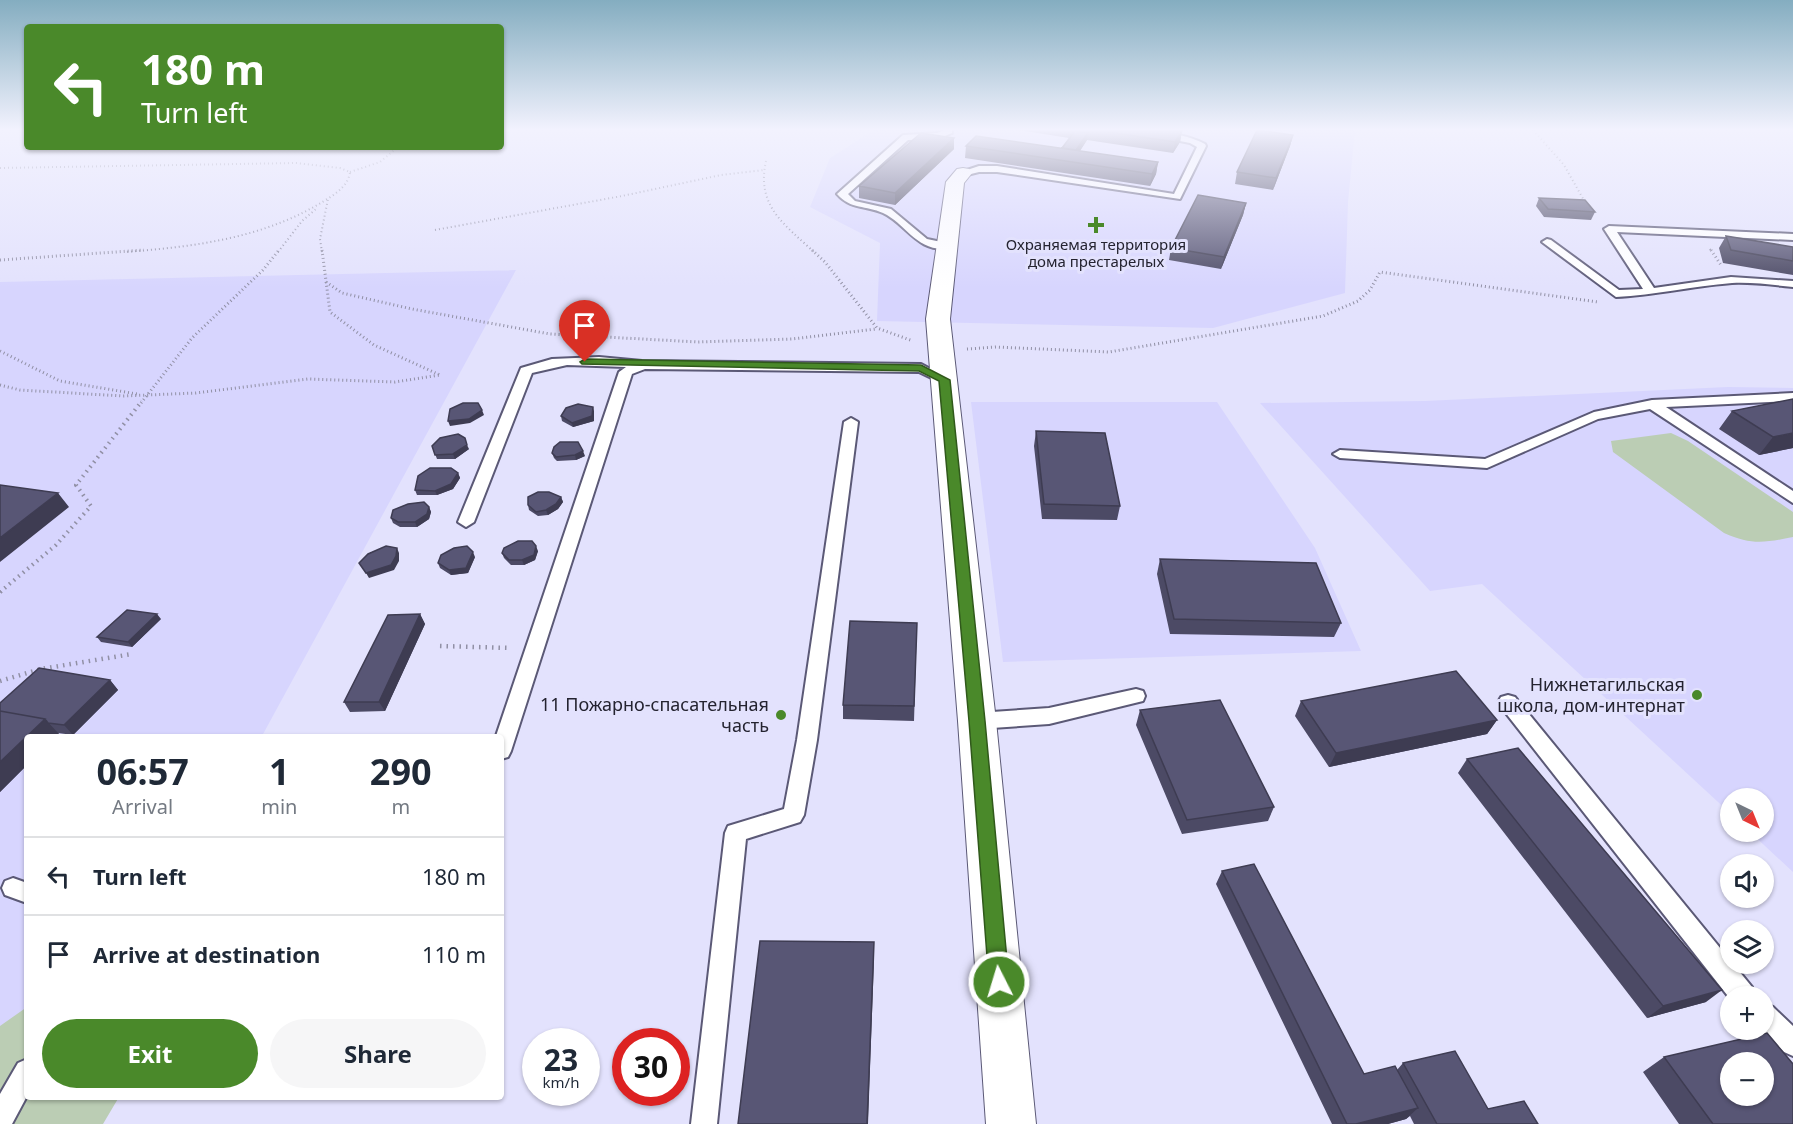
<!DOCTYPE html>
<html lang="en">
<head>
<meta charset="utf-8">
<style>
	:root { --surface:#fff; --page:#f6f6f7; --text:#1f2937; --muted:#747a83; --line:#e0e1e3; --accent:#4a892a }
	body { margin:0; font-family:"Noto Sans",sans-serif; background:var(--page); color:var(--text); height:100vh; display:flex; flex-direction:column; font-size:22px; white-space:nowrap }
	* { box-sizing:border-box; margin:0 }
	p { font-size:20px; color:var(--muted) }
	.icon { flex:none; width:33px; height:33px; fill:none; stroke:currentColor; stroke-width:2; stroke-linecap:round; stroke-linejoin:round }
	.map { position:relative; flex:1; overflow:hidden }
	.drawer { position:absolute; left:24px; top:734px; width:480px; height:366px; display:flex; flex-direction:column; background:var(--surface); border-radius:6px; box-shadow:0 2px 4px #0004 }
	.drawer>* { flex:none }
	.banner { position:absolute; left:24px; top:24px; width:480px; height:126px; border-radius:6px; box-shadow:0 2px 4px #0004; background:#4a892a; color:#fff; overflow:hidden }
	.needle { width:39px; rotate:137deg }
	.buttons { position:absolute; left:1720px; top:788px; display:grid; gap:12px }
	.buttons a { display:grid; place-items:center; width:54px; height:54px; border-radius:50%; background:var(--surface); box-shadow:0 2px 4px #0004; font-size:30px }
	.speed { position:absolute; left:522px; top:1028px; display:flex; gap:12px; font-size:30px; font-weight:700; text-align:center }
	.speed>* { display:grid; place-content:center; width:78px; height:78px; border-radius:50%; background:var(--surface); box-shadow:0 2px 4px #0004; line-height:1 }
	.speed small { font-size:15px; font-weight:400 }
	.speed .limit { border:9px solid #d22; background:#fff; color:#111 }
	.pin { position:absolute; display:grid; place-items:center; width:51px; height:51px; color:#fff; margin:-62px -26px; border-radius:50% 50% 50% 0; rotate:-45deg; box-shadow:0 0 6px #0007 }
	.pin .icon { rotate:45deg }
	.me { position:absolute; width:66px; margin:-33px; rotate:355deg; stroke-linejoin:round; filter:drop-shadow(0 0 4px #0008) }
	.turn { display:flex; align-items:center; gap:21px; height:126px; padding:0 18px; font-size:27px }
	.turn .icon { width:78px; height:78px; stroke-width:2.5 }
	.turn b { display:block; font-size:42px; line-height:51px }
	.eta { display:flex; justify-content:space-evenly; align-items:center; height:102px; text-align:center }
	.eta b { font-size:36px; font-weight:700; line-height:42px }
	.cta { display:flex; gap:12px; margin-top:auto; padding:12px 18px }
	.cta a { flex:1; height:69px; border-radius:36px; background:var(--accent); color:#fff; font-size:24px; font-weight:700; line-height:69px; text-align:center }
	.cta a+a { background:var(--page); color:var(--text) }
	ul { padding:0; list-style:none }
	li { display:flex; align-items:center; gap:18px; height:78px; padding:0 18px; border-top:2px solid var(--line) }
	li div { flex:1 }
	li b { display:block; font-size:22px }
	li em { font-style:normal }
	.map>svg:first-child { display:block }
</style>
</head>
<body>
<div class="map">
<svg width="1793" height="1124" viewBox="0 0 1793 1124">
	<rect width="100%" height="100%" fill="#e3e2fd"/>
	<path fill="#d7d5fe" d="M874,130H1355L1348,202L1345,293L1213,328L877,321L880,243L810,207L830,158Z
		M516,270L262,736H27V1096L0,1124V282Z
		M1728,387L1793,388V872L1749,831H1764V798H1731V814L1482,584L1430,591L1260,403L1425,401Z
		M971,402H1217L1315,548L1361,651L1003,662Z"/>
	<path fill="#bbcdb4" d="M1671,433L1688,441L1793,512V537C1764,543 1751,545 1724,533L1613,452L1611,441Z
		M27,1007V1096L119,1097L103,1124H0V1026Z"/>
	<g fill="none" stroke-linecap="round" stroke-linejoin="round">
		<defs>
			<path id="service" d="M944,130H952V133L937,139L908,140L848,194L855,201L891,209L927,239L951,244V248C917,254 907,224 883,213C866,205 851,210 837,194L903,135L937,133Z
				M1125,130C1151,130 1182,132 1205,144L1206,146L1180,199L997,172H979L963,176L958,173L979,166H997L1174,194L1197,147L1190,143Z
				M1609,226L1793,234V240L1617,232L1654,288L1731,277L1793,281V287C1773,285 1753,282 1732,283C1693,286 1655,295 1616,297L1542,242L1547,239L1551,240L1619,290L1643,289L1604,229Z
				M599,357L642,361L921,364L951,380L944,384L919,372L645,369L632,374L511,751L508,757L501,759V736H496L619,372L626,367L567,365L532,373L474,522L466,527L458,522L521,368L552,359Z
				M1793,393V401L1666,407L1793,491V503L1650,409L1598,419L1487,468L1340,458L1333,454L1340,450L1485,459L1594,412L1652,400Z
				M851,418L858,422L817,740L804,815L800,822L746,839L717,1124H691L725,833L728,826L784,809L797,740L844,422Z
				M1136,689L1143,691L1145,696L1143,701L1049,724L977,729L970,726L967,721L970,716L977,713L1049,708Z
				M1508,695L1515,697L1752,987L1755,996H1731V1000L1501,707L1498,702L1501,697Z
				M13,878L27,883V903L5,895L2,888L5,881Z
				M1764,1004L1773,1007L1793,1026V1056L1784,1052L1760,1029H1764Z
				M27,1059V1096L12,1124H0V1094L18,1063Z"/>
			<path id="minor" d="M963,168L969,169L972,173L964,183L950,319L996,721L1036,1124H986L958,721L926,319L946,182L957,169Z"/>
		</defs>
		<use href="#service" stroke="#5b5976" stroke-width="4"/>
		<use href="#minor" stroke="#5b5976" stroke-width="2"/>
		<path stroke="#9190a5" stroke-width="2" stroke-dasharray="1 3" stroke-linecap="butt" d="M1533,130L1564,165L1586,204
			M766,161C756,206 784,224 814,252
			M0,168L296,163L340,168L350,172C348,188 332,196 319,204C259,239 192,247 124,252
			M350,172L380,162L398,147
			M435,230L622,196L721,175L764,170
			M1710,249L1712,252
			M278,252L302,221L316,209
			M322,252L320,239L328,199"/>
		<path stroke="#9190a5" stroke-width="3" stroke-dasharray="1 3" stroke-linecap="butt" d="M322,250L330,312L374,345L440,375
			M812,250L825,262L877,328L913,341
			M1711,250L1721,265
			M0,260L144,250
			M326,282L342,293L412,309L550,334L698,342L792,339L876,329
			M967,349L996,347L1109,352L1323,316L1358,301L1370,290L1380,272L1598,302
			M0,351L60,381L137,394
			M0,385L20,390L123,396L196,393L308,379L395,382L440,375
			M141,403L192,338L263,270L279,250"/>
		<path stroke="#9190a5" stroke-width="4" stroke-dasharray="1.5 4.5" stroke-linecap="butt" d="M0,592L56,545L91,506L76,485L142,401"/>
		<path stroke="#9190a5" stroke-width="4.5" stroke-dasharray="1.5 5" stroke-linecap="butt" d="M0,592L2,590
			M440,646L511,648
			M0,681L41,669L132,654"/>
		<use href="#service" fill="#fff" fill-rule="evenodd"/>
		<use href="#minor" fill="#fff" fill-rule="evenodd"/>
	</g>
	<path fill="#4c4a65" d="M1019,130H1179L1182,131L1180,142L1173,153L1087,140L1080,151L1158,162L1156,174L1150,186L965,158L966,146L1062,148L1069,138Z
		M1293,135L1290,146L1273,190L1235,184L1237,172Z
		M954,138V149L895,205L859,198V186Z
		M1539,198L1595,212L1591,220L1544,217L1536,206Z
		M1246,203L1243,215L1221,269L1169,260L1171,248Z
		M1726,236L1793,247V275L1723,263L1719,248Z
		M594,411V421L573,427L562,421L561,416Z
		M1732,411L1793,448L1759,455L1719,429Z
		M1036,431L1120,506L1117,520L1042,519L1034,446Z
		M432,446L469,449L455,459H437Z
		M552,453L585,456L576,460L557,461L554,458Z
		M458,473L460,478L453,489L437,495H417L415,490Z
		M561,497L563,502L558,509L548,515L538,516L529,510L528,505Z
		M429,507L431,512L429,519L417,527H400L393,523L391,518Z
		M538,551L535,560L524,565H511L504,558L502,553Z
		M475,557L468,573L451,575L440,568L438,563Z
		M1160,559L1341,623L1334,637L1170,634L1157,574Z
		M420,614L425,624L385,711L350,712L344,702Z
		M161,619L132,647L101,642L97,637Z
		M917,623L914,721L843,719V705Z
		M110,680L118,690L73,735L58,733L59,734L27,736V765L0,792V703Z
		M1301,701L1497,720L1487,734L1329,767L1295,716Z
		M1140,710L1274,807L1268,821L1182,834L1136,725Z
		M1467,759L1706,1002L1647,1018L1458,773Z
		M1222,871L1364,1074L1397,1070L1403,1063L1488,1109L1538,1124H1414L1410,1116L1406,1119L1388,1124H1332L1216,884Z
		M1664,1057L1793,1124H1679L1643,1072Z"/>
	<path fill="#3e3c52" d="M1182,131L1180,142L1173,153L1175,142Z
		M1088,133L1087,140L1073,161V153Z
		M1293,135L1290,146L1273,190L1276,178Z
		M954,138V149L895,205V193Z
		M1158,162L1156,174L1150,186L1152,174Z
		M1246,203L1243,215L1221,269L1224,257Z
		M593,407L594,411V421L573,427L572,423Z
		M482,410L484,415L470,423L450,426L448,421Z
		M1793,433V448L1759,455L1773,437Z
		M467,445L469,449L455,459L453,454Z
		M583,451L585,456L576,460L575,455Z
		M458,473L460,478L453,489L437,495L435,491Z
		M58,493L69,507L0,562V538Z
		M561,497L563,502L558,509L548,515L546,510Z
		M429,507L431,512L429,519L417,527L415,522Z
		M536,546L538,551L535,560L524,565L522,560Z
		M397,548L399,553V561L394,570L369,578L366,573Z
		M473,552L475,557L468,573L451,575L449,570Z
		M157,614L161,619L132,647L128,642Z
		M420,614L425,624L385,711L379,702Z
		M110,680L118,690L73,735L64,725Z
		M45,719L59,734L56,736H27Z
		M1497,720L1487,734L1329,767L1336,753Z
		M27,737V765L0,792V762Z
		M874,942V959L868,1124H867Z
		M1722,990L1706,1002L1647,1018L1663,1006Z
		M1418,1108L1406,1119L1388,1124H1356Z"/>
	<path fill="#585675" stroke="#3e3c52" stroke-width="1.5" fill-rule="evenodd" d="M1095,130H1179L1182,131L1175,142Z
		M1257,130L1293,135L1276,178L1237,172Z
		M1075,131L1088,133L1076,150L1062,148Z
		M921,133L954,138L895,193L859,186Z
		M976,136L1158,162L1152,174L966,146Z
		M1198,195L1246,203L1224,257L1171,248Z
		M1539,198L1585,200L1595,212L1548,209Z
		M1726,236L1793,247V261L1731,250Z
		M1793,399V433L1773,437L1732,411Z
		M463,403H478L482,410L469,419L448,421L450,409Z
		M578,404L593,407L592,416L572,423L561,416L566,408Z
		M1036,431L1105,433L1120,506L1044,504Z
		M458,434L465,438L467,445L453,454L435,455L432,446L440,438Z
		M560,442H578L583,451L575,455L556,457L552,453L554,447Z
		M430,468H451L458,473L451,484L435,491L415,490L418,476Z
		M0,485L58,493L0,538Z
		M538,492H549L561,497L556,504L546,510L536,512L528,505V497Z
		M424,502L429,507L427,514L415,522H398L391,518L393,510L408,504Z
		M518,541H532L536,546L534,555L522,560H509L502,553L504,548Z
		M386,546L397,548L396,556L391,565L366,573L359,563L368,554Z
		M467,546L473,552L466,568L449,570L438,563L441,555L454,548Z
		M1160,559L1316,563L1341,623L1174,619Z
		M127,610L157,614L128,642L97,637Z
		M420,614L379,702H344L388,615Z
		M850,621L917,623L914,706L843,705Z
		M39,668L110,680L64,725L48,723L45,719L0,711V703Z
		M1456,671L1497,720L1336,753L1301,701Z
		M1220,700L1274,807L1187,820L1140,710Z
		M0,711L45,719L0,762Z
		M1518,748L1722,990L1663,1006L1467,759Z
		M1254,864L1364,1074L1395,1066L1418,1108L1356,1124H1347L1222,871Z
		M760,941L874,942L867,1124H738Z
		M1767,1033L1793,1064V1124H1713L1664,1057ZM1731,1062H1764V1095H1731Z
		M1455,1051L1488,1109L1524,1101L1538,1124H1437L1403,1063Z"/>
	<linearGradient id="sky" x2="0" y2="1"><stop stop-color="#84adc0"/><stop offset="0.45" stop-color="#f2f2fe"/><stop offset="1" stop-color="#f2f2fe" stop-opacity="0"/></linearGradient>
	<rect width="1793" height="288" fill="url(#sky)"/>
	<path fill="#4a892a" stroke="#30591b" stroke-width="1.5" d="M585,359L921,365L950,380L985,721L1009,982L1006,989L999,992L992,989L989,982L969,721L939,381L919,371L582,364L580,362Z"/>
	<g fill="#4a892a" stroke="#e3e2fd" stroke-width="2">
		<path d="M1093 216h6v6h6v6h-6v6h-6v-6h-6v-6h6z"/>
		<circle cx="1697" cy="695" r="6"/>
		<circle cx="781" cy="715" r="6"/>
	</g>
	<g text-anchor="middle" stroke-width="6" stroke-linejoin="round" paint-order="stroke">
		<g font-size="15" fill="#242330" stroke="#e3e2fd">
			<text x="1096" y="250">Охраняемая территория<tspan x="1096" dy="17">дома престарелых</tspan></text>
		</g>
		<g font-size="18" fill="#242330" stroke="#e3e2fd" text-anchor="end">
			<text x="1685" y="691">Нижнетагильская<tspan x="1685" dy="21">школа, дом-интернат</tspan></text>
			<text x="769" y="711">11 Пожарно-спасательная<tspan x="769" dy="21">часть</tspan></text>
		</g>
	</g>
</svg>
<div class="buttons">
<a><svg class="needle" viewBox="-14 -14 28 28"><path d="M0-13l5 13h-10z" fill="#e53935"/><path d="M0 13l5-13h-10z" fill="#747a83"/></svg></a>
<a><svg class="icon" aria-label="sound" viewBox="0 0 24 24"><path d="M4 9h4l5-4v14l-5-4H4zM17 9q2 3 0 6"/></svg></a>
<a><svg class="icon" aria-label="layers" viewBox="0 0 24 24"><path d="M12 4l9 5-9 5-9-5zM3 14l9 5 9-5"/></svg></a>
<a>+</a>
<a>−</a>
</div>
<div class="speed"><div>23<small>km/h</small></div><div class="limit">30</div></div>
<div class="pin" style="left:585px;top:362px;background:#d93025"><svg class="icon" aria-label="arrive" viewBox="0 0 24 24"><path d="M6 21V4h12l-3 4 3 4H6"/></svg></div>
<svg class="me" style="left:999px;top:982px" viewBox="-20 -20 40 40"><circle r="17" fill="#4a892a" stroke="#fff" stroke-width="3"/><path d="M0-11L8 9 0 5-8 9z" fill="#fff"/></svg>
<div class="banner">
<div class="turn"><svg class="icon" aria-label="left" viewBox="0 0 24 24"><path d="M17 20v-9H6M10 6l-5 5 5 5"/></svg><div><b>180 m</b>Turn left</div></div>
</div>
<section class="drawer">
<div class="eta">
<div><b>06:57</b><p>Arrival</p></div>
<div><b>1</b><p>min</p></div>
<div><b>290</b><p>m</p></div>
</div>
<ul>
<li><svg class="icon" aria-label="left" viewBox="0 0 24 24"><path d="M17 20v-9H6M10 6l-5 5 5 5"/></svg><div><b>Turn left</b></div><em>180 m</em></li>
<li><svg class="icon" aria-label="arrive" viewBox="0 0 24 24"><path d="M6 21V4h12l-3 4 3 4H6"/></svg><div><b>Arrive at destination</b></div><em>110 m</em></li>
</ul>
<div class="cta"><a>Exit</a><a>Share</a></div>
</section>
</div>
</body>
</html>
